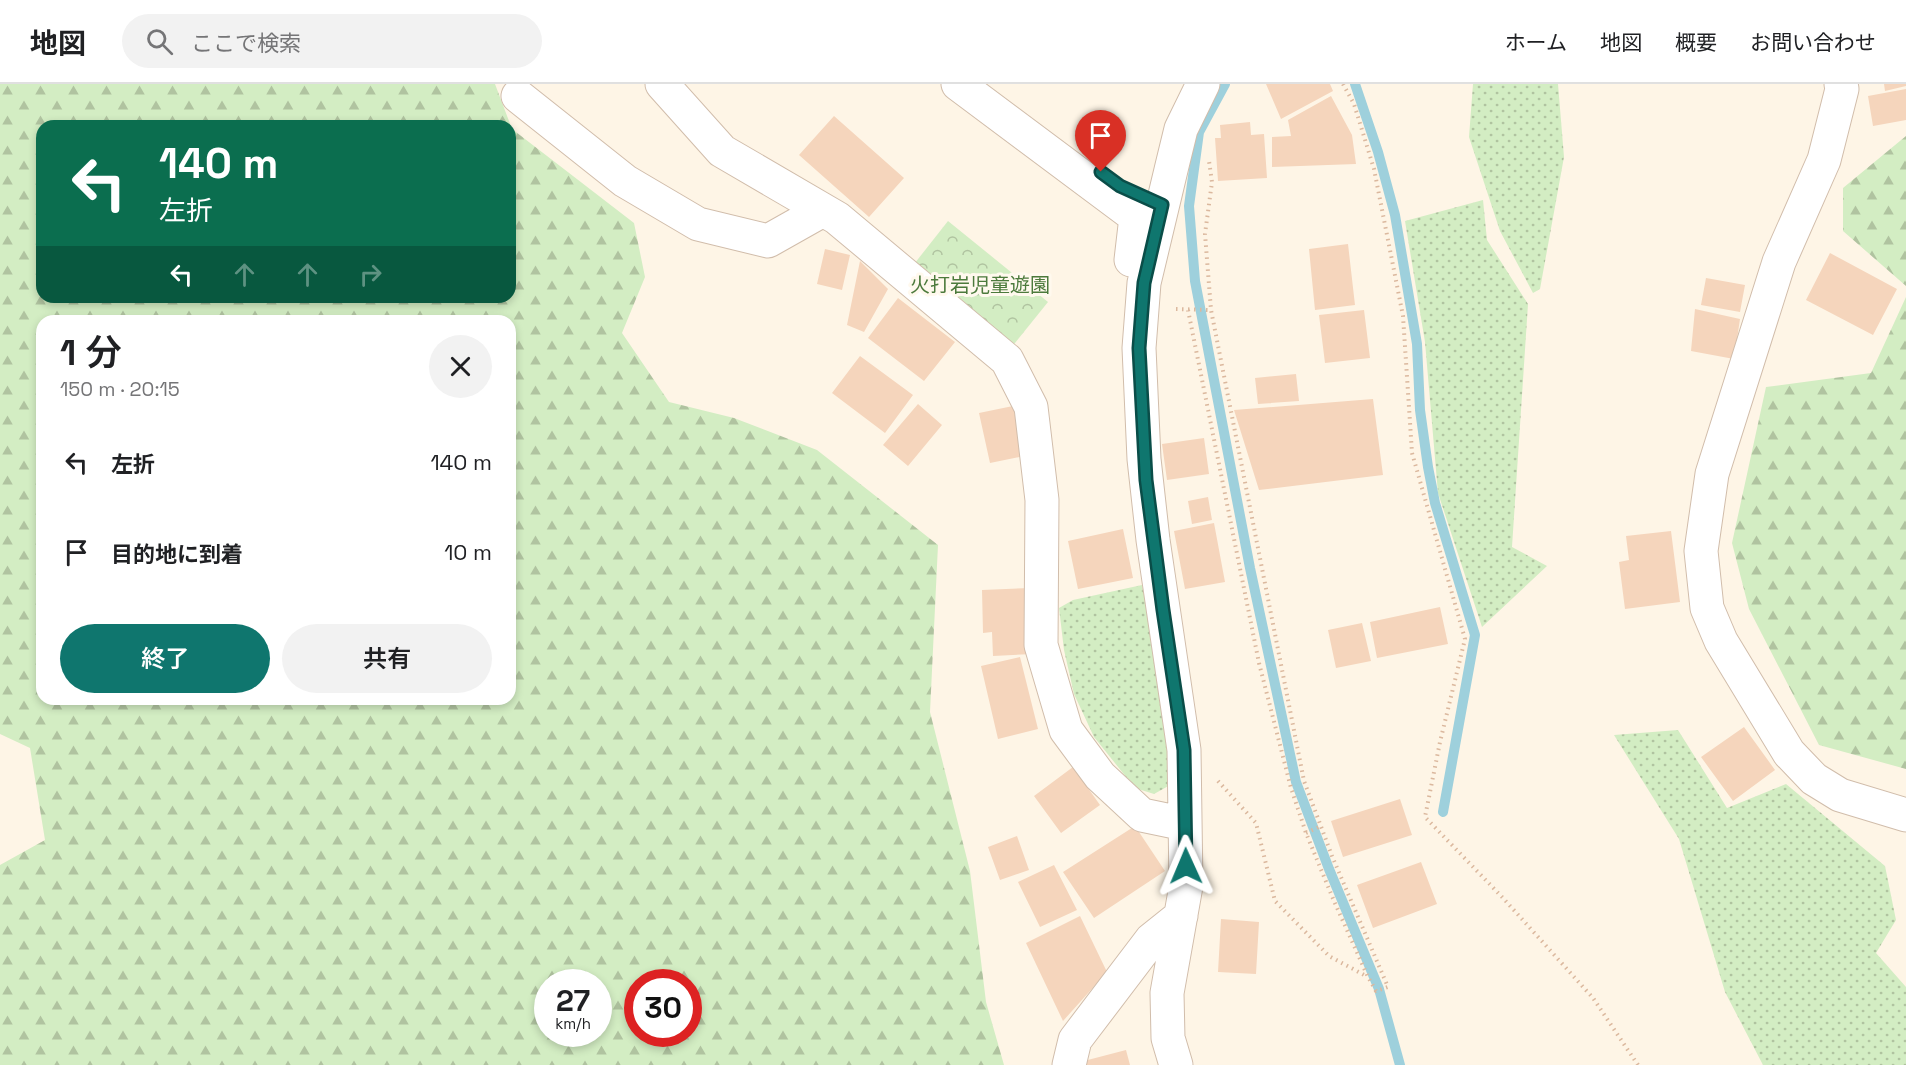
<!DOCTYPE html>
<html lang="ja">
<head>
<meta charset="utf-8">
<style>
	:root { --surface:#fff; --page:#f2f2f2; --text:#202124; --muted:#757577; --line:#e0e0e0; --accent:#0f766e }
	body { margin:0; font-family:"Space Grotesk","Noto Sans JP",sans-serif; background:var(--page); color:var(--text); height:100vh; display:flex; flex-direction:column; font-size:22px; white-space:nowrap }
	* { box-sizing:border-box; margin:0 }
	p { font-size:20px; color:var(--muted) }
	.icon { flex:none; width:33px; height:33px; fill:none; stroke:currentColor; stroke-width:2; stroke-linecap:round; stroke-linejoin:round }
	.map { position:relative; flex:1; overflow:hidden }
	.sheet { position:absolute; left:36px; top:231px; width:480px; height:390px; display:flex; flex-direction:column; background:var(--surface); border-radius:18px; box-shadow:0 3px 9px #0003 }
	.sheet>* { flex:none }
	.guide { position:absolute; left:36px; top:36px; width:480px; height:183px; border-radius:18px; box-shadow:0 3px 9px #0003; background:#0b6e4f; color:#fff; overflow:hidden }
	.speed { position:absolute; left:534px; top:885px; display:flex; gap:12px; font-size:30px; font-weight:700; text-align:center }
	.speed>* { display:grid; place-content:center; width:78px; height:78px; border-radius:50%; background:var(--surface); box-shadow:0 3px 9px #0003; line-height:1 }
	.speed small { font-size:15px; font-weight:400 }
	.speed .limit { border:9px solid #d22; background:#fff; color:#111 }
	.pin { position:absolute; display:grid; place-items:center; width:51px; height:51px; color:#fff; margin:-62px -26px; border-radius:50% 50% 50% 0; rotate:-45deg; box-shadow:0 0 6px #0007 }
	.pin .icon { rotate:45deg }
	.me { position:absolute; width:66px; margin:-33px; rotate:359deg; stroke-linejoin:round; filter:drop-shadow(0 0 4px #0008) }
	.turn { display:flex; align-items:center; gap:21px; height:126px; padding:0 24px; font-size:27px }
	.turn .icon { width:78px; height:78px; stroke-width:2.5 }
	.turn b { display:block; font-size:42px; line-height:51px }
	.lanes { display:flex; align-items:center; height:57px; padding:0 24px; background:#0003; justify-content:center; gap:30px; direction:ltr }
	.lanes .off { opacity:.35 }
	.round { display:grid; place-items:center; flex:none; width:63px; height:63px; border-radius:32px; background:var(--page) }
	.head { display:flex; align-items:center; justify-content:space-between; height:102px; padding:0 24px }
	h1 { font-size:36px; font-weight:600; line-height:45px }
	.cta { display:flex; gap:12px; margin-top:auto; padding:12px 24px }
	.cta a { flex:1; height:69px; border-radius:36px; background:var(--accent); color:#fff; font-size:24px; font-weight:600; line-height:69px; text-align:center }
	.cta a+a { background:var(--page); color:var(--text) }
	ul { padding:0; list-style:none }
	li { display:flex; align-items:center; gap:18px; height:90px; padding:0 24px }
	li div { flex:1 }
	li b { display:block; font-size:22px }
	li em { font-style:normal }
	header { display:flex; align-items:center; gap:36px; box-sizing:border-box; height:84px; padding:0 30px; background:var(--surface); border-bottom:2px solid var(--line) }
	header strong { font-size:28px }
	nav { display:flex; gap:33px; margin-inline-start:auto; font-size:21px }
	.search { width:420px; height:54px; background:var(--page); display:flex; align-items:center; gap:15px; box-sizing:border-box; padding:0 21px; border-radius:33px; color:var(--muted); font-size:22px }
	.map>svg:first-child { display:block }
</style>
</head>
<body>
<header>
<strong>地図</strong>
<div class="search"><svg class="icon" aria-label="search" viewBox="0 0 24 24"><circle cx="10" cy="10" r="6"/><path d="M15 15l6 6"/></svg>ここで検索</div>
<nav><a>ホーム</a><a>地図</a><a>概要</a><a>お問い合わせ</a></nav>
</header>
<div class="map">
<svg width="1906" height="981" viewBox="0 0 1906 981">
	<defs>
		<pattern id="grass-dots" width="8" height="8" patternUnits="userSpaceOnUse" patternTransform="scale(1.5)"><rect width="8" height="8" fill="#d3edc3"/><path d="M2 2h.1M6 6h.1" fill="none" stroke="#b0c3a0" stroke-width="1.8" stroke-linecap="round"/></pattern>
		<pattern id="forest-firs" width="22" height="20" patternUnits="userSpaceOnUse" patternTransform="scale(1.5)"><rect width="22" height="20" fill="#d3edc3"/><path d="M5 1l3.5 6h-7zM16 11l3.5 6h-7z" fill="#b0c3a0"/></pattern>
		<pattern id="park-crowns" width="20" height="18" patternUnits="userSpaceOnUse" patternTransform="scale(1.5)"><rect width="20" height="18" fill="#d3edc3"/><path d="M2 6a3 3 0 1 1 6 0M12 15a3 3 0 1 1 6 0" fill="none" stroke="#b0c3a0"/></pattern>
	</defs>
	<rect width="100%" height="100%" fill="#fef5e6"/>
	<path fill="url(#grass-dots)" d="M1473,0H1558L1564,73L1540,205L1533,209L1500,147L1469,53Z
		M1483,116L1487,156L1528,220L1512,463L1547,482L1482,543L1438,409L1425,258L1405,137Z
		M1142,501L1173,645L1172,700L1154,710L1135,704L1094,653L1074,610L1064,566L1059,524L1073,516Z
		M1678,646L1727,724L1786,700L1885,782L1896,836L1876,869L1906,903V981H1763L1725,908L1679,755L1614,651Z"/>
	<path fill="url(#forest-firs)" fill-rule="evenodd" d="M0,0H495L512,45L634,139L645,193L622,249L669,318L734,334L817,366L938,461L930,628L970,787L986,918L1004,981H0V781L45,756L30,664L0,650ZM42,42H510V213H42ZM42,237H510V615H42ZM548,898H598V950H548ZM638,898H688V950H638Z
		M1906,52V202L1843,147V104Z
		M1906,213V685L1819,661L1749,525L1732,459L1766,303L1871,289Z"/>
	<path fill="url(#park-crowns)" d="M948,137L1048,218L1011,264L911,184Z"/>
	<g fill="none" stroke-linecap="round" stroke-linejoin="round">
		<path stroke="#9ed0dc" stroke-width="10" d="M1225,0L1199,48L1189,122L1195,197L1250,484L1296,698L1329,785L1379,905L1400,981
			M1355,0L1378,68L1395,131L1417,260L1420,326L1428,383L1435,419L1475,551L1443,728"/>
	</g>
	<path fill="#f5d5bc" d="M1266,0H1330L1333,7L1281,35Z
		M1884,0H1906V2L1885,7Z
		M1906,5V36L1873,42L1868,12Z
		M1331,12L1352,51L1356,80L1272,83V53L1291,52L1288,36Z
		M834,32L904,94L869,133L799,71Z
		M1250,38L1251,51L1264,50L1267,94L1218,97L1215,54H1221L1220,41Z
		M1348,160L1355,221L1315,226L1309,165Z
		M825,165L850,171L842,206L817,200Z
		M1830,169L1897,205L1873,251L1806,216Z
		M860,177L888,205L864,248L847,241Z
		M1706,194L1745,201L1740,228L1701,221Z
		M898,214L955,258L924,297L868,254Z
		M1695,225L1740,235L1734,275L1691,267Z
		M1364,226L1370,274L1325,279L1319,231Z
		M860,272L913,311L885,349L832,309Z
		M1296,290L1299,317L1258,320L1255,294Z
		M1373,315L1383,391L1259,406L1234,326Z
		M918,320L942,341L908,382L883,361Z
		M1013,322L1024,372L990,379L979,329Z
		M1204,354L1209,390L1167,396L1162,360Z
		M1208,413L1212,436L1192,440L1188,417Z
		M1214,439L1225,498L1185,505L1174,447Z
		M1123,445L1133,494L1078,505L1068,457Z
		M1671,447L1680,518L1625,525L1619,478L1629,476L1626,452Z
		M1030,504L1033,570L993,572L992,548L983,549L982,506Z
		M1440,523L1448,560L1377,574L1370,538Z
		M1362,539L1371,577L1336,584L1328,546Z
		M1020,573L1038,645L998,655L981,582Z
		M1744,643L1775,686L1733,717L1701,673Z
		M1073,683L1100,721L1061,749L1034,712Z
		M1400,715L1412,751L1343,773L1331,737Z
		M1135,742L1165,787L1094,834L1063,788Z
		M1017,752L1029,786L1000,796L988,763Z
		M1421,778L1437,820L1373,844L1357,801Z
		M1054,781L1077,826L1040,843L1018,798Z
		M1080,832L1107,888L1063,937L1026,859Z
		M1221,835L1259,838L1256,890L1218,888Z
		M1126,966L1130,981H1081L1080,978Z"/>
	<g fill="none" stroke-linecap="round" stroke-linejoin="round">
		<defs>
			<path id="minor" d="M662,0L722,67L837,134L1007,276L1031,323L1042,416L1041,561L1066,646L1100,692L1142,731L1185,740
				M958,0L1136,133L1131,176
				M1841,0L1842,5L1824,76L1779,178L1712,390L1701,467L1707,524L1721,557L1789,669L1814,695L1840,711L1906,731
				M518,12L625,97L698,140L768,157L823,126
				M1069,981L1075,956L1151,856L1181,832
				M1176,981L1168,954L1167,909L1186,802L1184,666L1153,456L1144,375L1139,264L1144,199L1171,86L1181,45L1203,0"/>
		</defs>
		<use href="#minor" stroke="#d1bdab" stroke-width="35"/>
		<path stroke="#dbb89e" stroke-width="4" stroke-dasharray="1.5 4.5" stroke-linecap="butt" d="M1343,0L1354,20L1374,85L1403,232L1412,369L1465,555L1440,658L1425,733L1503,814L1593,914L1638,981
			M1176,225L1210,226
			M1188,226L1259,579L1291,704L1306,749L1334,817L1368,893L1376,907L1388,903L1332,772L1304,697L1211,226L1205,150L1212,98L1209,77
			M1218,697L1256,739L1275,817L1329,872L1366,892
			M1306,749L1321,742"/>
		<use href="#minor" stroke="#fff" stroke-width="33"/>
	</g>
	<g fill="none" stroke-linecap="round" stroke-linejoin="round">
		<defs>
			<path id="route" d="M1101,88L1120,102L1162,121L1144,199L1139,264L1146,396L1163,526L1184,666L1186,782"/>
		</defs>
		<use href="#route" stroke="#0a4d48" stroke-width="15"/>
		<use href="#route" stroke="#0f766e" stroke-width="10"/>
	</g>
	<g text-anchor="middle" stroke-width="6" stroke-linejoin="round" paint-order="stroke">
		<g font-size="20" fill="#4c7a3c" stroke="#fff9ee">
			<text x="980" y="208">火打岩児童遊園</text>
		</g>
	</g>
</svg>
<div class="speed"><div>27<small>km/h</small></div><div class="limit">30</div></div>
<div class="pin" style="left:1101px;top:88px;background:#d93025"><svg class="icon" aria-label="arrive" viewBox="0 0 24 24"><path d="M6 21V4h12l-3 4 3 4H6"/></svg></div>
<svg class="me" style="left:1186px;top:782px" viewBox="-20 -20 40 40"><path d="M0-17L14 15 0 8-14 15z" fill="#0f766e" stroke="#fff" stroke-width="4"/></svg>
<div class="guide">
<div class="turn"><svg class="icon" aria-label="left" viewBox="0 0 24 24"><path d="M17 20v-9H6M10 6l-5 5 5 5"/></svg><div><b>140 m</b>左折</div></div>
<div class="lanes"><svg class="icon" aria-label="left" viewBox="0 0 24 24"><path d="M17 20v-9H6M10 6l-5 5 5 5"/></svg><svg class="icon off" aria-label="ahead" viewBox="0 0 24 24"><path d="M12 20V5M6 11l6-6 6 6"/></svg><svg class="icon off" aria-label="ahead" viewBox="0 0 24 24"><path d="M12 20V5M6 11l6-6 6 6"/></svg><svg class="icon off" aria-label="right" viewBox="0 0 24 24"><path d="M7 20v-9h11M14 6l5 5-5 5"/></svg></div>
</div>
<section class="sheet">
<div class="head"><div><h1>1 分</h1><p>150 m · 20:15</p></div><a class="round"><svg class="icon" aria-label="close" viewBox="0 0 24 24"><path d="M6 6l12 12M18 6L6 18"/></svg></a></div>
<ul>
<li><svg class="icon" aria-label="left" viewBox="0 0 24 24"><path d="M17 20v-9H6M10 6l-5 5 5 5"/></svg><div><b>左折</b></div><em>140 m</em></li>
<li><svg class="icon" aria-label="arrive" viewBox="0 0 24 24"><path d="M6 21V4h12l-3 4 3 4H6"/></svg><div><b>目的地に到着</b></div><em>10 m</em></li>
</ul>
<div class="cta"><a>終了</a><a>共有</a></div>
</section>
</div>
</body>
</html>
